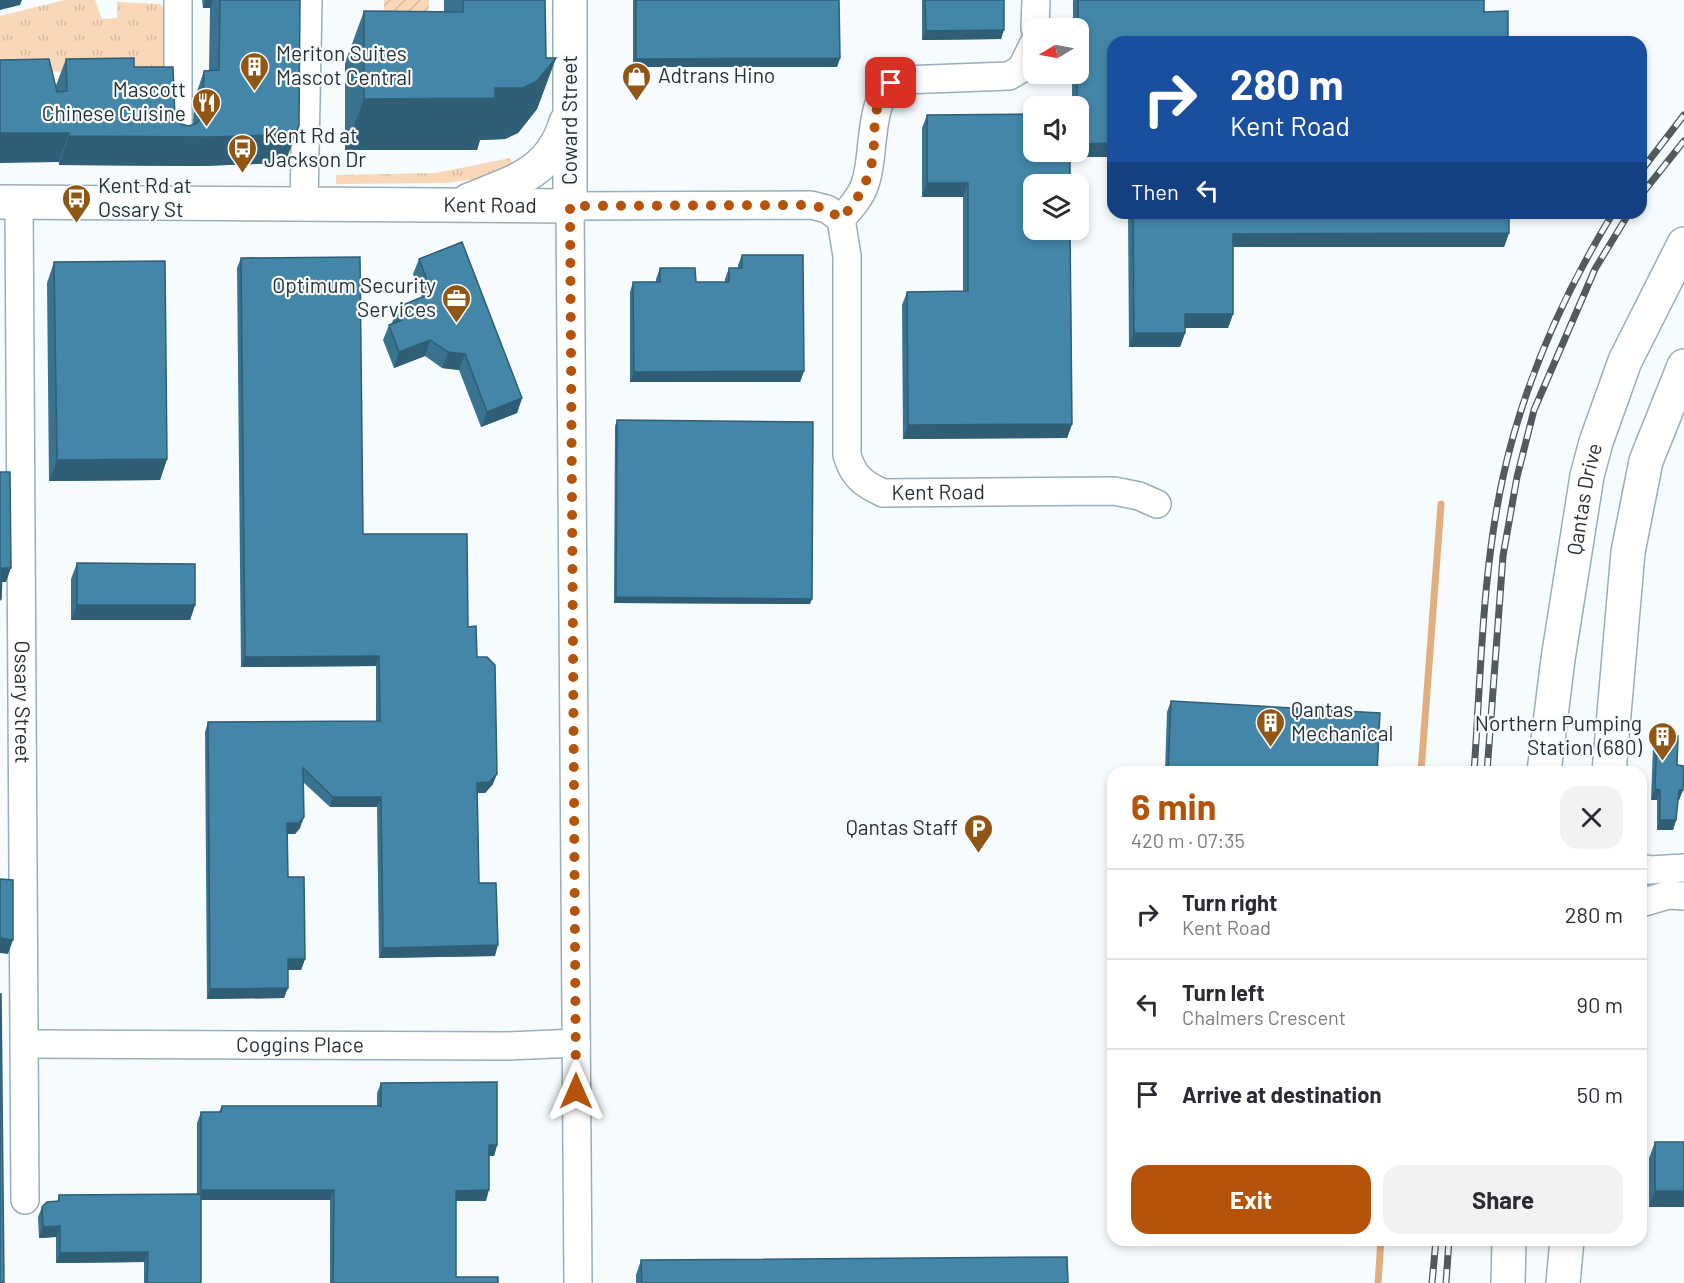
<!DOCTYPE html>
<html lang="en">
<head>
<meta charset="utf-8">
<style>
	:root { --surface:#fff; --page:#f2f2f3; --text:#2b2b33; --muted:#7c7c81; --line:#e1e1e2; --accent:#b45309 }
	body { margin:0; font-family:Barlow,sans-serif; background:var(--page); color:var(--text); height:100vh; display:flex; flex-direction:column; font-size:22px; white-space:nowrap }
	* { box-sizing:border-box; margin:0 }
	p { font-size:20px; color:var(--muted) }
	.icon { flex:none; width:33px; height:33px; fill:none; stroke:currentColor; stroke-width:2; stroke-linecap:round; stroke-linejoin:round }
	.map { position:relative; flex:1; overflow:hidden }
	.panel { position:absolute; left:1107px; top:766px; width:540px; height:480px; display:flex; flex-direction:column; background:var(--surface); border-radius:18px; box-shadow:0 3px 9px #0003 }
	.panel>* { flex:none }
	.top-card { position:absolute; left:1107px; top:36px; width:540px; height:183px; border-radius:18px; box-shadow:0 3px 9px #0003; background:#1a4fa0; color:#fff; overflow:hidden }
	.needle { width:39px; rotate:260deg }
	.controls { position:absolute; left:1023px; top:18px; display:grid; gap:12px }
	.controls a { display:grid; place-items:center; width:66px; height:66px; border-radius:12px; background:var(--surface); box-shadow:0 3px 9px #0003; font-size:30px }
	.pin { position:absolute; display:grid; place-items:center; width:51px; height:51px; color:#fff; margin:-26px; border-radius:12px; box-shadow:0 3px 9px #0006 }
	.me { position:absolute; width:66px; margin:-33px; rotate:0deg; stroke-linejoin:round; filter:drop-shadow(0 0 4px #0008) }
	.turn { display:flex; align-items:center; gap:21px; height:126px; padding:0 24px; font-size:27px }
	.turn .icon { width:78px; height:78px; stroke-width:2.5 }
	.turn b { display:block; font-size:42px; line-height:51px }
	.then { display:flex; align-items:center; height:57px; padding:0 24px; background:#0003; gap:12px; font-size:22px }
	.round { display:grid; place-items:center; flex:none; width:63px; height:63px; border-radius:18px; background:var(--page) }
	.head { display:flex; align-items:center; justify-content:space-between; height:102px; padding:0 24px }
	h1 { font-size:36px; font-weight:700; line-height:45px; color:var(--accent) }
	.button { display:flex; gap:12px; margin-top:auto; padding:12px 24px }
	.button a { flex:1; height:69px; border-radius:18px; background:var(--accent); color:#fff; font-size:24px; font-weight:700; line-height:69px; text-align:center }
	.button a+a { background:var(--page); color:var(--text) }
	ul { padding:0; list-style:none }
	li { display:flex; align-items:center; gap:18px; height:90px; padding:0 24px; border-top:2px solid var(--line) }
	li div { flex:1 }
	li b { display:block; font-size:22px }
	li em { font-style:normal }
	.map>svg:first-child { display:block }
</style>
</head>
<body>
<div class="map">
<svg width="1684" height="1283" viewBox="0 0 1684 1283">
	<defs>
		<pattern id="grass-tufts" width="24" height="20" patternUnits="userSpaceOnUse" patternTransform="scale(1.5)"><rect width="24" height="20" fill="#f9d7b9"/><path d="M3 7l-1-3M5 7V3M7 7l1-3M15 17l-1-3M17 17v-4M19 17l1-3" fill="none" stroke="#d5b9a0"/></pattern>
		<pattern id="garden-furrows" width="10" height="10" patternUnits="userSpaceOnUse" patternTransform="scale(1.5)"><rect width="10" height="10" fill="#f9d7b9"/><path d="M-1 1l2-2M0 10L10 0M9 11l2-2" fill="none" stroke="#d5b9a0"/></pattern>
	</defs>
	<rect width="100%" height="100%" fill="#f6fbfd"/>
	<path fill="url(#grass-tufts)" d="M65,0H95L102,19L117,18V2L160,4L171,18L166,70L101,72L0,71V16Z
		M510,158L513,169L476,179L445,183L336,184V175L436,173Z"/>
	<path fill="url(#garden-furrows)" d="M384,0H429L428,43H384Z"/>
	<g fill="none" stroke-linecap="round" stroke-linejoin="round">
		<path stroke="#e2ae80" stroke-width="7" d="M1421,772L1441,504
			M1378,1283L1381,1240"/>
		<defs>
			<g id="minor">
				<path d="M1035,28L1036,0"/>
				<path d="M178,139V0"/>
				<path id="s1" d="M19,202L25,1200"/>
				<path d="M304,203L308,0"/>
				<path d="M841,219C850,209 861,197 865,184C877,151 865,90 903,80L1009,76L1021,69L1034,43"/>
				<path d="M1641,868L1650,870L1684,868"/>
				<path d="M1641,903L1668,895L1684,896"/>
				<path id="s2" d="M24,1044L506,1046L576,1043"/>
				<path id="s3" d="M578,1283L570,206L811,205L827,209L841,219L847,256V455C853,476 863,484 883,493L1114,491L1139,496L1157,504"/>
			</g>
			<g id="major">
				<path d="M469,200C514,182 551,173 566,122"/>
				<path id="s4" d="M0,202L570,206V0"/>
			</g>
			<g id="highway">
				<path id="s5" d="M1544,772L1558,659L1587,476L1596,442L1625,361L1684,244"/>
				<path d="M1609,772L1628,552L1646,461L1684,366"/>
				<path d="M1508,1283L1509,1240"/>
				<path d="M1563,1283L1567,1240"/>
			</g>
		</defs>
		<use href="#minor" stroke="#98aeba" stroke-width="30"/>
		<use href="#major" stroke="#98aeba" stroke-width="36"/>
		<use href="#highway" stroke="#98aeba" stroke-width="36"/>
		<use href="#minor" stroke="#fff" stroke-width="27"/>
		<use href="#major" stroke="#fff" stroke-width="33"/>
		<use href="#highway" stroke="#fff" stroke-width="33"/>
		<defs>
			<path id="rail" d="M1641,171L1684,115
				M1641,195L1684,141
				M1474,772C1481,675 1482,573 1503,477C1524,382 1563,295 1613,213
				M1487,772L1503,556L1517,477L1534,410L1595,269L1629,213
				M1432,1283L1436,1240
				M1446,1283L1449,1240"/>
		</defs>
		<use href="#rail" stroke="#52595f" stroke-width="7"/>
		<use href="#rail" stroke="#f6fbfd" stroke-width="4.5" stroke-dasharray="14" stroke-linecap="butt"/>
	</g>
	<path fill="#3a7390" d="M202,0H300L288,156L285,163L200,166L59,165L55,88L66,59L134,67L175,117L181,124L189,126L193,124L194,100L204,71L209,70L210,8H203Z
		M444,0H545L546,58H556L537,109L518,133L505,139L480,140L477,150H345V63L364,11L444,12Z
		M633,0H839L840,58L837,67H633Z
		M922,0H1004L1001,39L922,40Z
		M1073,0H1484L1113,42V157H1070L1072,424L1067,438L903,439L902,305L907,292L963,291V197H922V128L927,115L1078,152V106H1072V74H1078V28H1073Z
		M1128,213H1509V233L1504,247H1233V314L1228,328H1185V333L1180,347H1129Z
		M742,255L804,371L800,382H630V292L633,282H656V279L660,268L696,282H725V279L729,268H738V265Z
		M241,258L363,534L468,627L477,657L493,784L485,793H477L479,883L495,956L379,958L377,807H330L303,782L300,828L295,834H288V877L305,959L301,970H288L284,998L207,999L205,732L208,722L376,721V666L241,667L237,268Z
		M419,259L522,398L517,413L481,427L459,370L442,368L425,356L394,368L383,340L389,325L392,323L398,307L422,297L413,274Z
		M54,262L167,459L160,480L49,481L47,283Z
		M617,420L810,604L614,603L615,426Z
		M77,563L195,605L190,620H71V579Z
		M1171,701L1377,772H1165L1167,712Z
		M1657,736L1677,765L1683,790L1679,800H1678L1676,820L1673,830H1657V800H1651L1653,746Z
		M381,1083L497,1145L494,1156H489L486,1201H456V1277L498,1283H330V1200H201V1283H144V1262L56,1263V1237L39,1238L38,1217L42,1207L57,1202L59,1195L197,1194V1123L201,1112H219L222,1106H377V1093Z
		M1113,1130V1170L1112,1169Z
		M1655,1142L1684,1207H1649V1158Z
		M641,1260L1068,1283H636V1275Z"/>
	<path fill="#2f5e76" d="M0,0H22L20,5L0,10Z
		M206,0H213L210,8H203Z
		M1004,30L1001,39L922,40L926,31Z
		M556,58L537,109L518,133L505,139L480,140L477,150H345L364,99L495,88Z
		M840,58L837,67H633L636,59Z
		M299,126L285,163L200,166L59,165L69,136Z
		M0,133H69L59,162L0,163Z
		M1113,143V157H1065L1067,152H1078V144Z
		M927,183H968L963,197H922Z
		M1509,233L1504,247H1228L1233,234Z
		M1185,314H1233L1228,328H1180Z
		M1134,333H1185L1180,347H1129Z
		M430,340L425,356L394,368L399,352Z
		M448,352L465,354L459,370L442,368Z
		M804,371L800,382H630L634,372Z
		M522,398L517,413L481,427L487,412Z
		M1072,424L1067,438L903,439L908,425Z
		M167,459L160,480L49,481L57,460Z
		M2,568H11L6,582H0Z
		M616,597L812,599L810,604L614,603Z
		M77,605H195L190,620H71Z
		M379,656L376,666L241,667L245,657Z
		M497,774L493,784L485,793H473L477,783Z
		M1655,789L1660,790L1657,800H1651Z
		M1679,790H1683L1679,800H1675Z
		M333,797H381L377,807H330Z
		M304,817L300,828L295,834H284L287,823Z
		M1660,820H1676L1673,830H1657Z
		M0,938L13,940L8,954L0,953Z
		M498,945L495,956L379,958L383,948Z
		M288,959H305L301,970H284Z
		M288,988L284,998L207,999L210,989Z
		M489,1145H497L494,1156H485Z
		M201,1190H334L330,1200H197Z
		M489,1190L486,1201H452L456,1191Z
		M1655,1191H1684V1207H1649Z
		M60,1226L56,1237L39,1238L43,1227Z
		M148,1252L144,1262L56,1263L60,1253Z"/>
	<path fill="#4386a8" stroke="#2f5e76" stroke-width="1.5" d="M220,0H300L299,126L295,134L211,137L69,136V133H0V60L49,59L57,92L67,91L66,59L134,58V67H173L175,117L181,124L189,126L197,123L202,117L204,71L219,70Z
		M463,0H545L546,58H556L537,81L523,88H495V98L364,99V11L463,12Z
		M636,0H839L840,58L636,59Z
		M925,0H1004V30L926,31Z
		M1078,0H1484V12L1508,11V42H1113V143L1078,144V106H1077V74H1078Z
		M1034,114V152H1070V184H1034V230H1070L1072,424L908,425L907,292L968,291V183H927V115Z
		M1133,213H1509V233L1233,234V314H1185V333H1134Z
		M462,242L522,398L487,412L465,354L448,352L430,340L399,352L389,325L402,320L398,307L432,293L419,259Z
		M742,255H803L804,371L634,372L633,282H660V268H695L696,282H729V268H742Z
		M360,257L363,534H467L468,627L476,626L477,657H487L495,665L497,774L489,782L477,783L479,883H496L498,945L383,948L381,797H333L303,768L304,817L299,823H287L288,877H304L305,959H288V988L210,989L208,722L380,721L379,656L245,657L241,258Z
		M165,261L167,459L57,460L54,262Z
		M617,420L813,422L812,599L616,597Z
		M0,472H10L11,568H2L1,599L0,600Z
		M77,563L195,564V605H77Z
		M1171,701L1380,713L1377,772H1168Z
		M1657,736H1678L1677,765L1684,766L1683,790H1679L1676,820H1660V790L1655,789Z
		M0,879L13,880V940L0,938Z
		M0,994H1L4,1283H0Z
		M497,1082V1145H489V1190L456,1191V1277H498V1283H333L334,1190H201V1112H221L222,1106H381V1083Z
		M1655,1142H1684V1191H1655Z
		M201,1194V1283H147L148,1252L60,1253V1226L43,1227L42,1207L47,1202L59,1201V1195Z
		M1067,1257L1068,1283H642L641,1260Z"/>
	<g fill="none" stroke-linecap="round" stroke-linejoin="round">
		<path stroke="#b45309" stroke-width="10" stroke-dasharray="0 18" d="M576,1091L570,206L811,205L827,209L841,219C856,202 867,185 872,162C877,135 869,104 891,83"/>
	</g>
	<defs>
		<symbol id="building-pin" viewBox="-11 -11 22 30"><path d="M0 17L-7.5 6A9.5 9.5 0 1 1 7.5 6Z" fill="#915613" stroke="#f6fbfd"/><path d="M-4-6H4V6H1V3H-1V6H-4ZM-2.5-4.3h1.7v1.8h-1.7ZM.8-4.3h1.7v1.8H.8ZM-2.5-1h1.7V.8h-1.7ZM.8-1h1.7V.8H.8Z" fill="#fff"/></symbol>
		<symbol id="shop-pin" viewBox="-11 -11 22 30"><path d="M0 17L-7.5 6A9.5 9.5 0 1 1 7.5 6Z" fill="#915613" stroke="#f6fbfd"/><path d="M-5-2.5h2.3a2.7 3.5 0 0 1 5.4 0H5L5.5 6h-11ZM-1.5-2.5h3a1.5 2.3 0 0 0-3 0Z" fill="#fff"/></symbol>
		<symbol id="restaurant-pin" viewBox="-11 -11 22 30"><path d="M0 17L-7.5 6A9.5 9.5 0 1 1 7.5 6Z" fill="#915613" stroke="#f6fbfd"/><path d="M-5-6h1v4h1v-4h1v4h1v-4h1v5L-1.5 .5V6h-2V.5L-5-1ZM5-6V6H3V1.5H1.5Q1.5-4 5-6Z" fill="#fff"/></symbol>
		<symbol id="bus-pin" viewBox="-11 -11 22 30"><path d="M0 17L-7.5 6A9.5 9.5 0 1 1 7.5 6Z" fill="#915613" stroke="#f6fbfd"/><path d="M-5-6H5V4H4V6H2V4H-2V6H-4V4H-5ZM-3.5-4V0h7V-4ZM-3.5 1.2v1.5H-2V1.2ZM2 1.2v1.5H3.5V1.2Z" fill="#fff"/></symbol>
		<symbol id="office-pin" viewBox="-11 -11 22 30"><path d="M0 17L-7.5 6A9.5 9.5 0 1 1 7.5 6Z" fill="#915613" stroke="#f6fbfd"/><path d="M-6-3h4V-5.5h4V-3h4V5H-6ZM-1-4.5V-3h2v-1.5ZM-6 0V1H6V0Z" fill="#fff"/></symbol>
		<symbol id="parking-pin" viewBox="-11 -11 22 30"><path d="M0 17L-7.5 6A9.5 9.5 0 1 1 7.5 6Z" fill="#915613" stroke="#f6fbfd"/><path d="M-3.5-5.5H1a3.5 3.5 0 0 1 0 7H-1V5.5H-3.5ZM-1-3.4V-.6H.8a1.4 1.4 0 0 0 0-2.8Z" fill="#fff"/></symbol>
	</defs>
	<g fill-rule="evenodd">
		<use href="#building-pin" x="238" y="50" width="33" height="45"/>
		<use href="#shop-pin" x="620" y="60" width="33" height="45"/>
		<use href="#restaurant-pin" x="190" y="86" width="33" height="45"/>
		<use href="#bus-pin" x="226" y="132" width="33" height="45"/>
		<use href="#bus-pin" x="60" y="182" width="33" height="45"/>
		<use href="#office-pin" x="440" y="282" width="33" height="45"/>
		<use href="#building-pin" x="1254" y="706" width="33" height="45"/>
		<use href="#building-pin" x="1646" y="720" width="33" height="45"/>
		<use href="#parking-pin" x="962" y="812" width="33" height="45"/>
	</g>
	<g text-anchor="middle" stroke-width="4.5" stroke-linejoin="round" paint-order="stroke">
		<g font-size="21" fill="#293137" stroke="#f6fbfd" text-anchor="start">
			<text x="276" y="61">Meriton Suites<tspan x="276" dy="24">Mascot Central</tspan></text>
			<text x="658" y="83">Adtrans Hino</text>
			<text x="186" y="97" text-anchor="end">Mascott<tspan x="186" dy="24">Chinese Cuisine</tspan></text>
			<text x="264" y="143">Kent Rd at<tspan x="264" dy="24">Jackson Dr</tspan></text>
			<text x="98" y="193">Kent Rd at<tspan x="98" dy="24">Ossary St</tspan></text>
			<text x="436" y="293" text-anchor="end">Optimum Security<tspan x="436" dy="24">Services</tspan></text>
			<text x="1291" y="717">Qantas<tspan x="1291" dy="24">Mechanical</tspan></text>
			<text x="1642" y="731" text-anchor="end">Northern Pumping<tspan x="1642" dy="24">Station (680)</tspan></text>
			<text x="958" y="835" text-anchor="end">Qantas Staff</text>
		</g>
		<g font-size="21" fill="#293137" stroke="#f6fbfd">
			<text transform="translate(570 120) rotate(-90)" y="7">Coward Street</text>
			<text dy="7" stroke="none"><textPath href="#s4" startOffset="490">Kent Road</textPath></text>
			<text dy="7" stroke="none"><textPath href="#s3" startOffset="1698">Kent Road</textPath></text>
			<text dy="7" stroke="none"><textPath href="#s5" startOffset="276">Qantas Drive</textPath></text>
			<text dy="7" stroke="none"><textPath href="#s1" startOffset="500">Ossary Street</textPath></text>
			<text dy="7" stroke="none"><textPath href="#s2" startOffset="276">Coggins Place</textPath></text>
		</g>
	</g>
</svg>
<div class="controls">
<a><svg class="needle" viewBox="-14 -14 28 28"><path d="M0-13l5 13h-10z" fill="#e53935"/><path d="M0 13l5-13h-10z" fill="#7c7c81"/></svg></a>
<a><svg class="icon" aria-label="sound" viewBox="0 0 24 24"><path d="M4 9h4l5-4v14l-5-4H4zM17 9q2 3 0 6"/></svg></a>
<a><svg class="icon" aria-label="layers" viewBox="0 0 24 24"><path d="M12 4l9 5-9 5-9-5zM3 14l9 5 9-5"/></svg></a>
</div>
<div class="pin" style="left:891px;top:83px;background:#d93025"><svg class="icon" aria-label="arrive" viewBox="0 0 24 24"><path d="M6 21V4h12l-3 4 3 4H6"/></svg></div>
<svg class="me" style="left:576px;top:1091px" viewBox="-20 -20 40 40"><path d="M0-17L14 15 0 8-14 15z" fill="#b45309" stroke="#fff" stroke-width="4"/></svg>
<div class="top-card">
<div class="turn"><svg class="icon" aria-label="right" viewBox="0 0 24 24"><path d="M7 20v-9h11M14 6l5 5-5 5"/></svg><div><b>280 m</b>Kent Road</div></div>
<div class="then">Then<svg class="icon" aria-label="left" viewBox="0 0 24 24"><path d="M17 20v-9H6M10 6l-5 5 5 5"/></svg></div>
</div>
<section class="panel">
<div class="head"><div><h1>6 min</h1><p>420 m · 07:35</p></div><a class="round"><svg class="icon" aria-label="close" viewBox="0 0 24 24"><path d="M6 6l12 12M18 6L6 18"/></svg></a></div>
<ul>
<li><svg class="icon" aria-label="right" viewBox="0 0 24 24"><path d="M7 20v-9h11M14 6l5 5-5 5"/></svg><div><b>Turn right</b><p>Kent Road</p></div><em>280 m</em></li>
<li><svg class="icon" aria-label="left" viewBox="0 0 24 24"><path d="M17 20v-9H6M10 6l-5 5 5 5"/></svg><div><b>Turn left</b><p>Chalmers Crescent</p></div><em>90 m</em></li>
<li><svg class="icon" aria-label="arrive" viewBox="0 0 24 24"><path d="M6 21V4h12l-3 4 3 4H6"/></svg><div><b>Arrive at destination</b></div><em>50 m</em></li>
</ul>
<div class="button"><a>Exit</a><a>Share</a></div>
</section>
</div>
</body>
</html>
